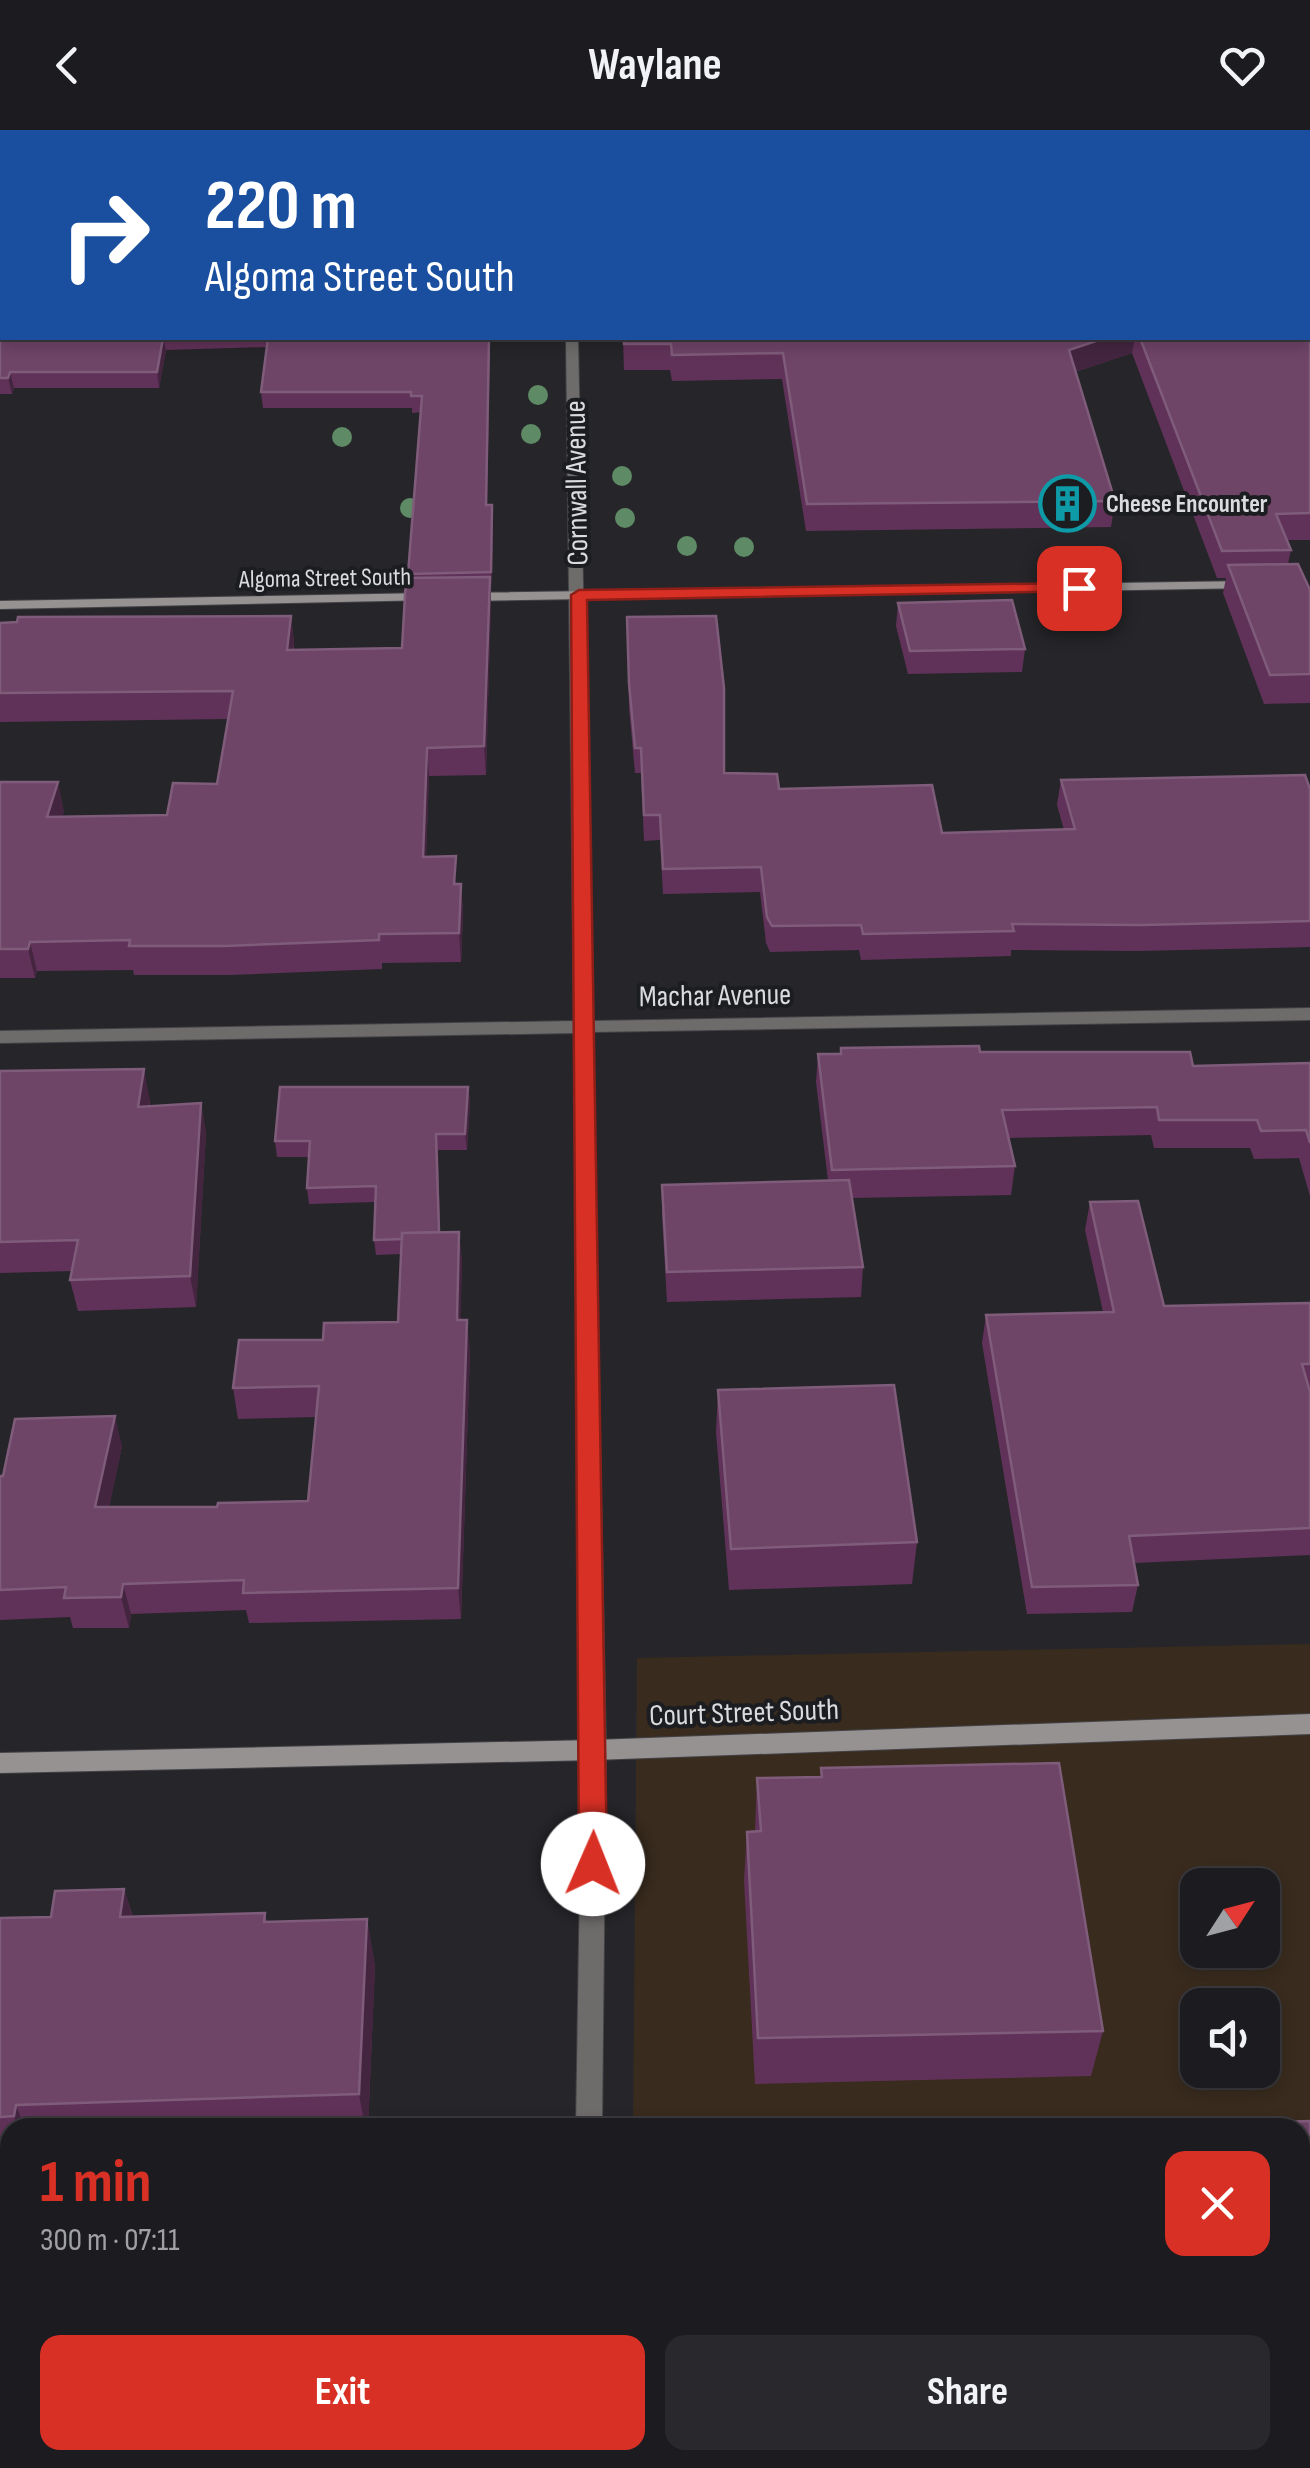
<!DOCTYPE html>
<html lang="en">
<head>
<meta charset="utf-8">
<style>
	:root { --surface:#1c1c20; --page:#29292d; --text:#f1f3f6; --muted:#a0a1a5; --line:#3a3a3e; --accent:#d93025 }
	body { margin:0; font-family:"Sofia Sans Condensed",sans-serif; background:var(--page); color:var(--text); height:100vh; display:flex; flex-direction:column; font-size:38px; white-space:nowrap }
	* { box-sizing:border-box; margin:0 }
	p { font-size:32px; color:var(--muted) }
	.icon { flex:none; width:55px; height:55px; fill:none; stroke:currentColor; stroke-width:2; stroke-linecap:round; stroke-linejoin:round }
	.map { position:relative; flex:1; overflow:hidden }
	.side { position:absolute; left:0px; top:1988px; width:1310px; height:352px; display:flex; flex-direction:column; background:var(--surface); border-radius:30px 30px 0 0; box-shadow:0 5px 15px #0003,0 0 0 2px var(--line) }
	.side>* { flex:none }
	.banner { position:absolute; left:0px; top:0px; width:1310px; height:210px; box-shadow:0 5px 15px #0003,0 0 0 2px var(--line); background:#1a4fa0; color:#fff; overflow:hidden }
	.needle { width:65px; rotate:54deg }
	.controls { position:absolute; left:1180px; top:1738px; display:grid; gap:20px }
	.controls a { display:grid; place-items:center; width:100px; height:100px; border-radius:20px; background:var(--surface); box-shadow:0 5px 15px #0003,0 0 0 2px var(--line); font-size:50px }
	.pin { position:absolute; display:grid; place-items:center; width:85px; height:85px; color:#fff; margin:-42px; border-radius:20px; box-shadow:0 5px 15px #0006 }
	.me { position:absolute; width:110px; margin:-55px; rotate:1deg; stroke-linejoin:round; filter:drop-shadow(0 0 8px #0008) }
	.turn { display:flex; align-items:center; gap:35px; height:210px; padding:0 40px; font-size:45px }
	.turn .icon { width:130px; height:130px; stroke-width:2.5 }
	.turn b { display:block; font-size:70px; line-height:85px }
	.round { display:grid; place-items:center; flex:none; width:105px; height:105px; border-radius:20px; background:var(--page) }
	.head { display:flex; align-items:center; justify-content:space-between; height:170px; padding:0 40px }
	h1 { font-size:60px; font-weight:700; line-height:75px; color:var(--accent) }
	.button { display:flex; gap:20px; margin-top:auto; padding:20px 40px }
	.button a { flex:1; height:115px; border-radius:20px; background:var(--accent); color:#fff; font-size:40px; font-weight:700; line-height:115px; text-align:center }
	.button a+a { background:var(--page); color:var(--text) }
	header { display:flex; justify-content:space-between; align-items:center; height:130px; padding:0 40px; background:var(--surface); font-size:45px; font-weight:700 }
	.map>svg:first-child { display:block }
</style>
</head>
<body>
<header><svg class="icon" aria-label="back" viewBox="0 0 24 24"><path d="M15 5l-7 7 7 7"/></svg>Waylane<svg class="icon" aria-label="heart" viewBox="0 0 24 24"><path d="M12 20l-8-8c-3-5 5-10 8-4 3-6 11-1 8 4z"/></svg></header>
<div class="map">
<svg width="1310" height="2338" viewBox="0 0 1310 2338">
	<rect width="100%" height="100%" fill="#26262a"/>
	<path fill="#392b1e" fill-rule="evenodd" d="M1310,1514V2268H1300V1998H633L637,1528ZM1198,1755H1262V1820H1198ZM1198,1875H1262V1940H1198Z"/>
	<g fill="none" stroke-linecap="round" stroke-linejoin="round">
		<defs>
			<path id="street" d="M561,0H571V2H561Z
				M566,208H578L592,891L1310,878V890L592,902L606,1620L602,1998H576L582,1620L574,903L0,913V901L574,891Z
				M1300,2296H1310V2324L1300,2326Z
				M399,2330H679L675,2338H395Z"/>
			<path id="secondary" d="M1248,451L1255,455L1253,458L467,471L460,467L467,463Z
				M428,463L435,467L433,470L0,479V471Z
				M1310,1584V1604L594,1630L0,1643V1623L594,1610Z"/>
		</defs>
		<use href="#street" stroke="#434347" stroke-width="2"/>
		<use href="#secondary" stroke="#434347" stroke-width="2"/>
		<use href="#street" fill="#6e6b6b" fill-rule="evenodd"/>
		<use href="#secondary" fill="#969292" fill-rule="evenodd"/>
	</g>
	<g fill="#5e8a65">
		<circle cx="538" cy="265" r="10"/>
		<circle cx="531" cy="304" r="10"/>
		<circle cx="342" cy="307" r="10"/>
		<circle cx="622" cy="346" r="10"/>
		<circle cx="410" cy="378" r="10"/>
		<circle cx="625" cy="388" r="10"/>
		<circle cx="687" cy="416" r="10"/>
		<circle cx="744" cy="417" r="10"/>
	</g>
	<path fill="#613259" d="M0,0H489V2H2V208H490L487,375L493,391L486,645L429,646L426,727L458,754H461L463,783L461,832L382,833V839L230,845H134L133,840L37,841L35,848H0V652L64,681L62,687L167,685L217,654L228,589L0,592V493L291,486L294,513V520L402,518L421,282L412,283V278H263L261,262L267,217L166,220L159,258H14L12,264H0Z
		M1310,0V410H1287L1291,420L1288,434L1310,460V573L1264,574L1223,463L1226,448H1217L1132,223L1075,242L1115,371L1111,397L806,401L782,249L672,251L670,240H624L623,208H1308Z
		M898,473L1025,519L1022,542L908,544L896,496Z
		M627,487L724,643L942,703L1064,700L1057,675L1061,650L1310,659V817L1137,821L1011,820V826L861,830L859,820L770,822L766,813L760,762L663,764L660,710L644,711L641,643H635L629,578Z
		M841,918L980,922L1193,936L1310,933V1066L1299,1028L1254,1029L1250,1018H1154L1151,1005L1008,1008L1015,1036L1011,1065L852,1068L863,1137L861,1167L667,1172L662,1085V1055L828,1050L816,952L818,924H840Z
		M0,941L150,970V976L201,973L206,1004L196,1177L78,1181L70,1150L72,1141L0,1143Z
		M468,957L470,972L467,1020H438L440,1102H459L462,1133L460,1190L470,1221L461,1489L249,1493L246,1480L131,1484L129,1498H73L70,1487L0,1490V1346L122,1316L109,1377H217L308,1371L316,1287L238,1289L233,1258L323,1210L398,1192L401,1124L376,1125L374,1110L375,1072L309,1074L307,1058L309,1027H277L275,1011Z
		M1090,1072L1164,1176L1310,1173V1425L1134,1433L1138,1455L1132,1482L1027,1484L982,1213L986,1185L1103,1182L1085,1100Z
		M718,1260L917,1412L912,1454L729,1460L716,1302Z
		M821,1638L1103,1901L1091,1946L755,1954L744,1750L747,1702L755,1701L757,1648L820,1647Z
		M124,1759L133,1787L265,1783L267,1792L367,1789L375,1836L368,1998H10V2032H0V1788L51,1787Z
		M1310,1991V2122H1300V1998H1278L1280,1992Z"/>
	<path fill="#442540" d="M163,208L166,220L159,258L157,242Z
		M489,208H490L487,392L486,375Z
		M1105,208H1135L1132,223L1065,245L1069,220Z
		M10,242L14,258L12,264L8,248Z
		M492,375L493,391L492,459L491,442Z
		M490,447L491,475L486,645L484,616Z
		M291,486L294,513L290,548L287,520Z
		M427,618L429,646L425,756L423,727Z
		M58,652L64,681L53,716L47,687Z
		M461,754L463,783L461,832L459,803Z
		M30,812L37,841L35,848L28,819Z
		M144,939L150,970L144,1008L138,977Z
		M468,957L470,972L467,1020L465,1004Z
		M201,973L206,1004L196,1177L190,1146Z
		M459,1102L462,1133L460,1221L457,1190Z
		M467,1190L470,1221L461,1489L458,1458Z
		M115,1286L122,1316L103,1408L95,1377Z
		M123,1454L131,1484L129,1498L121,1467Z
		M124,1759L138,1806L120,1787Z
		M367,1789L375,1836L368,1998H365L359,1964Z
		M16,1975L25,1998H18L14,1986Z"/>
	<path fill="#6e4467" stroke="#7f5c7a" stroke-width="2.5" d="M0,0H487V2H2V138L0,137Z
		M606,0H1310V383L1276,384L1291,420L1222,421L1140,208H1308V2H606Z
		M2,145V208H163L157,242H10L8,248H0V146Z
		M268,208H489L486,375H492L491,442L408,444L422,266H411V262H261Z
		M624,208H1105L1069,220L1115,371L807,374L783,223L672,225L671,214H624Z
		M1298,434L1310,460V544L1270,545L1228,435Z
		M490,447L484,616L427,618L423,727L456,726L454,754H461L459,803L379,804V810L225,816H129L130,810L30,812L28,819H0V652H58L47,687L167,685L173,653L217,654L233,561L0,563V493L17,492L18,487L291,486L287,520L402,518L406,448Z
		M1012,470L1025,519L910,521L898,473Z
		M716,486L724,558V643L777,644L779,659L932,655L942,703L1075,699L1061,650L1305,645L1310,659V791L1141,795L1012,794L1014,801L863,804L861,795L772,796L767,787L761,737L663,739L660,685H644L641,618H635L629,553L627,487Z
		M979,916L980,922H1190L1193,936L1310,933V1013L1306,1000L1261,1001L1257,990H1159L1157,977L1002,980L1015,1036L832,1040L818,924H841V918Z
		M144,939L138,977L201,973L190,1146L70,1150L78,1110L0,1112V941Z
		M280,957H468L465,1004H436L439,1102L402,1103V1109L374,1110L376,1056L307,1058L310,1011H275Z
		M849,1050L863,1137L667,1142L662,1055Z
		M1138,1071L1164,1176L1310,1173V1234H1302L1310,1262V1398L1129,1406L1138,1455L1032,1457L986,1185L1114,1182L1090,1072Z
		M459,1102L457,1190H467L458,1458L243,1463L244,1450L123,1454L121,1467L64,1468L66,1457L0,1460V1346H3L15,1289L115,1286L95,1377H217L218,1373L308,1371L319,1256L233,1258L239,1210H323L324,1193L398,1192L402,1103Z
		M894,1255L917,1412L731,1419L718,1260Z
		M1059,1633L1103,1901L758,1908L747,1702L761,1701L757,1648L822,1647L821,1638Z
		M124,1759L120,1787L265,1783L264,1792L367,1789L359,1964L16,1975L14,1986L0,1987V1788L51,1787L55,1761Z
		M1310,1991V2109L1305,2110L1300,2086V1998H1281L1280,1992Z"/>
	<path fill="#d93025" stroke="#8d1f18" stroke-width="2.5" d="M1079,453L1085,454V461L587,470L607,1734L603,1742L593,1746L583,1742L579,1734L571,465L579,460Z"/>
	<defs>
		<symbol id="building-ring" viewBox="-11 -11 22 22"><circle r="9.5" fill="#1c1d21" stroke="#0f9aa8" stroke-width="1.5"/><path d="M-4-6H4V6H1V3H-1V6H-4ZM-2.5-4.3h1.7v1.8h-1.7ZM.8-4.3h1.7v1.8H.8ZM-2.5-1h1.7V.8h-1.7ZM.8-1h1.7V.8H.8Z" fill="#0f9aa8"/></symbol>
	</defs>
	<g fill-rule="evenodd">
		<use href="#building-ring" x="1036" y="342" width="63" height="63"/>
	</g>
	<g text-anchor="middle" stroke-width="8" stroke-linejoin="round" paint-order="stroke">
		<g font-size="25" font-weight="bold" fill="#dadbdd" stroke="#1c1d21" text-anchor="start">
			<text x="1106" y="382">Cheese Encounter</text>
		</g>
		<g font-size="25" fill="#dadbdd" stroke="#1c1d21">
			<text transform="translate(325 447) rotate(-1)" y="9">Algoma Street South</text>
		</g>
		<g font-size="30" fill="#dadbdd" stroke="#1c1d21">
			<text transform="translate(576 353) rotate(-91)" y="10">Cornwall Avenue</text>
			<text transform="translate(715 865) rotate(-1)" y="10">Machar Avenue</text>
			<text transform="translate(744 1582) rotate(-2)" y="10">Court Street South</text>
		</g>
	</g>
</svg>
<div class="controls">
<a><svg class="needle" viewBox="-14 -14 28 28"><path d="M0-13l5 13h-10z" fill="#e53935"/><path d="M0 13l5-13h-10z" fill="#a0a1a5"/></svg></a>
<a><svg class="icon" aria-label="sound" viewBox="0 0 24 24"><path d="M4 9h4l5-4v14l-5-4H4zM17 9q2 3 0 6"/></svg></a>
</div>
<div class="pin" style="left:1079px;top:458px;background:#d93025"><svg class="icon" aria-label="arrive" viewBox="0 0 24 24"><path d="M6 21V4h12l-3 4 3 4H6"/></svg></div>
<svg class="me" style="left:593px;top:1734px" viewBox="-20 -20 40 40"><circle r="19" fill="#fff"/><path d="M0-13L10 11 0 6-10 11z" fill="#d93025"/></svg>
<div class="banner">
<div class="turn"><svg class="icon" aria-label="right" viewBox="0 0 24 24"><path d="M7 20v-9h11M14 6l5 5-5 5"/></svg><div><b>220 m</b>Algoma Street South</div></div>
</div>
<section class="side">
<div class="head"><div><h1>1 min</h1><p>300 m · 07:11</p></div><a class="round" style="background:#d93025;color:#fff"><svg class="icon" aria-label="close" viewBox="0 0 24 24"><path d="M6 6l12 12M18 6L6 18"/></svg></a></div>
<div class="button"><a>Exit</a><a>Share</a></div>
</section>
</div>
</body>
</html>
